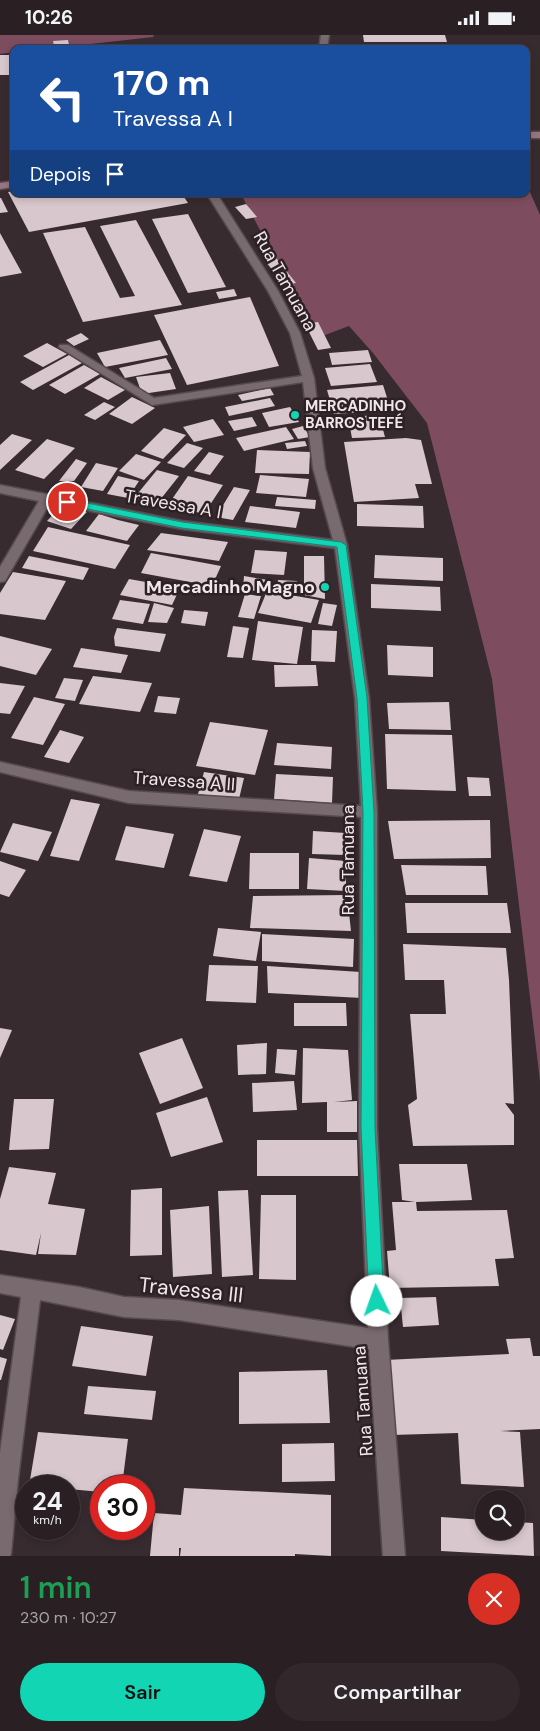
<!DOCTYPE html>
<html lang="pt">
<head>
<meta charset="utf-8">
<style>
	:root { --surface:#2a2024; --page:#32282c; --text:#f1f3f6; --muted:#a5a3a6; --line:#463e41; --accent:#12d5b4 }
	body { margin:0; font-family:"DM Sans",sans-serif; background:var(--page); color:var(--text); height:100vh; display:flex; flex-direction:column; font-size:19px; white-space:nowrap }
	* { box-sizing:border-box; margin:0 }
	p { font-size:16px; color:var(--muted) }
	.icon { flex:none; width:28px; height:28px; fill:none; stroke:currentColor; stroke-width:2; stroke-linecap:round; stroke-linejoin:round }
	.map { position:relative; height:1521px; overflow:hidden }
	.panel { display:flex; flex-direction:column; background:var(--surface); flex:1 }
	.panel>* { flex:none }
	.banner { position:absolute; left:10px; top:10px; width:520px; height:152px; border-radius:10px; box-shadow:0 2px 8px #0003,0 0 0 1px var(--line); background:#1a4fa0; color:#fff; overflow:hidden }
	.tools { position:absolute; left:475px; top:1455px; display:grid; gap:10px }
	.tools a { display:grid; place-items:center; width:50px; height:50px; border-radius:50%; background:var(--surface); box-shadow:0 2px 8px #0003,0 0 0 1px var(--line); font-size:25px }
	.speed { position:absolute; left:15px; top:1440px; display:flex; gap:10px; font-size:25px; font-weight:700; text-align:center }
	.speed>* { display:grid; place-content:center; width:65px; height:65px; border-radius:50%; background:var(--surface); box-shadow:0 2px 8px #0003,0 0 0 1px var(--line); line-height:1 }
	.speed small { font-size:12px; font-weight:400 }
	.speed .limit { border:8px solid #d22; background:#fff; color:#111 }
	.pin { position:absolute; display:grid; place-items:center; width:42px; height:42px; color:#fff; margin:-21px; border:2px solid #fff; border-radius:50%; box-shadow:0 1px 5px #0007 }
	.me { position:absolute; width:55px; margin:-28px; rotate:357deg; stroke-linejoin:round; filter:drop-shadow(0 0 4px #0008) }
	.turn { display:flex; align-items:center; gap:18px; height:105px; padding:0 20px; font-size:22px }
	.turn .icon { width:65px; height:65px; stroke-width:2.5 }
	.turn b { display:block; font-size:35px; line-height:42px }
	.then { display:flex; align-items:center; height:48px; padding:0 20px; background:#0003; gap:10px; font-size:19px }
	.round { display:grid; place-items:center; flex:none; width:52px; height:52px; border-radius:26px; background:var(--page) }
	.headline { display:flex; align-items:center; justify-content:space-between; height:85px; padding:0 20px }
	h1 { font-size:30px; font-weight:600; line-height:38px; color:#1e9e55 }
	.button { display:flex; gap:10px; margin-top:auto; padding:10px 20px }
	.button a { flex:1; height:58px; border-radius:30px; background:var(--accent); color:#111; font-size:20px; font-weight:600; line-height:58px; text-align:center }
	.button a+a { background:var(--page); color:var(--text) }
	.status { display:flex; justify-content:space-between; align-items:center; height:35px; padding:0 25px; background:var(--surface); direction:ltr }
	.status svg { height:14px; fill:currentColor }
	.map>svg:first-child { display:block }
</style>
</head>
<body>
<div class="status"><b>10:26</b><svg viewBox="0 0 49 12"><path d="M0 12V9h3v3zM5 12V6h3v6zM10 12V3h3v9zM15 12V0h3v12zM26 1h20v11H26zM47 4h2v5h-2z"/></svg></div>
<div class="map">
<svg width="540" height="1521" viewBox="0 0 540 1521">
	<rect width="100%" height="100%" fill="#382b30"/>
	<path fill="#7d4c5f" d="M0,0H154L153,2L46,14H14V17L0,19Z
		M526,148L540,180V1046L492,644L427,388L373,318L349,291L317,303L241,159H526Z"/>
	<path fill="#d8c7cd" d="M363,0H445L447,7H364Z
		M68,5L69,10L54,11L53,6Z
		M0,20H14V40H0Z
		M14,156V159H182L188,168L29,197L8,157Z
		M0,163H1L8,177L0,178Z
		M246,169L257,182L246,184L235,172Z
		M188,179L226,252L188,258L152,184Z
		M136,185L182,270L83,287L43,198L85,192L120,263L135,261L100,191Z
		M0,198L22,238L0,242Z
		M276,223L296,248L285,250L265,226Z
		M234,254L237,261L219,264L216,257Z
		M250,262L279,331L187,350L154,280Z
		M318,287L331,313L318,315L305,289Z
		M81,298L89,304L74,311L66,305Z
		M160,305L168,320L105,332L97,318Z
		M47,308L67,319L43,332L23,321Z
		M368,315L372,327L332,330L329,318Z
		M69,320L82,328L33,355L20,347Z
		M166,323L172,334L125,343L119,333Z
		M370,329L377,347L331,351L325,333Z
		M84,330L100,339L65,359L49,350Z
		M170,338L176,354L142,359L136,342Z
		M101,342L125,355L108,365L84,353Z
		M383,350L391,375L334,379L327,355Z
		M270,353L274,360L242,366L238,360Z
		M132,362L155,373L132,389L109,379Z
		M270,363L275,371L229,381L225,372Z
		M104,367L115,372L95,385L84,380Z
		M290,372L299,387L269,392L262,378Z
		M379,380L385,402L352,403L348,382Z
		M252,382L257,391L234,396L228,386Z
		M213,384L224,400L194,407L183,392Z
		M303,391L310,402L298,404L292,394Z
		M286,392L294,404L244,416L236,403Z
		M164,393L186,400L163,424L141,416Z
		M12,399L32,405L0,435V410Z
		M406,403L421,405L432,449H415L419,463L354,467L344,407Z
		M47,404L75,413L44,444L15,435Z
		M305,406L307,411L287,414L285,408Z
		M187,408L203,413L184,433L167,428Z
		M257,415L310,417L309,439L255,438Z
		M209,417L224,421L210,440L194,436Z
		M136,419L161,427L144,445L119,436Z
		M76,424L87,428L74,446H59Z
		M96,428L118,433L103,456L81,452Z
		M157,435L179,441L156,470L134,463Z
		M260,440L309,444L306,462L256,458Z
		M118,441L139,446L128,463L107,459Z
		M188,441L223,450L204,479L168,470Z
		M234,452L250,455L233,485L216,482Z
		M277,462L316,465L315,474L275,471Z
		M63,469L87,477L71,494L47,486Z
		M357,469L423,471L424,493L357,491Z
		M250,471L300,477L296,493L245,487Z
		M99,479L118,485L139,490L127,506L86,496Z
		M48,492L130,510L115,534L33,516Z
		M161,498L228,507L219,526L147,515Z
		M255,515L287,517L284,540L251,538Z
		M151,518L221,531L212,551L141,538Z
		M375,520L443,523V546L374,543Z
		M29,521L89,533L83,545L22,533Z
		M304,521H324L325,564L304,560Z
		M13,537L66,546L45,585L0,579V558Z
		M244,541L268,545L263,557L243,554Z
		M129,544L180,553L172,570L120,560Z
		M278,545L297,546L296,556L276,555Z
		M371,549L440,552L441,576L371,573Z
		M267,556L319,565L311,588L258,578Z
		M245,559L261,561L254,584L238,582Z
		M120,565L150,569L143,589L112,584Z
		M154,568L174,573L167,588L148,587Z
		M323,568L337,570L332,591L318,589Z
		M184,575L208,577L205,591L181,588Z
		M258,586L303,592L297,629L252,625Z
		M233,591L249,593L243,623L227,622Z
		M117,593L166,599L160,617L115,611L114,602Z
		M312,595L337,596L335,627L311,626Z
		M0,601L52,614L36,640L0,631Z
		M387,610L433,612V642L388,640Z
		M81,613L128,620L121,638L73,632Z
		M274,630H316L318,651L275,652Z
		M93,641L152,648L140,677L79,669Z
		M64,643L83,645L75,666L55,663Z
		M0,648L25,651L10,679L0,678Z
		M158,661L180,663L176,679L154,677Z
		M34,662L65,669L43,710L11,703Z
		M449,667L451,695L389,694L387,668Z
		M210,687L268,695L255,740L196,731Z
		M60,695L84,702L69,728L44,722Z
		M385,699L452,700L456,756L387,754Z
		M277,708L332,712L331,734L274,730Z
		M204,737L244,743L239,764L198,759Z
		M276,739L333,742L332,768L274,764Z
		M467,742L489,743L491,761H469Z
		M71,764L100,769L79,826L50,821Z
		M490,785L491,823L394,824L388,786Z
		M13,788L52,797L38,826L0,817Z
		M126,791L174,799L164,833L115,825Z
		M204,794L241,801L227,847L189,841Z
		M313,796L346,798L345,820L312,819Z
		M250,818H299V854H249Z
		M309,823L346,826V856L307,854Z
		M0,826L26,835L9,862L0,859Z
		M401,830L486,831L488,860H406Z
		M347,860L351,896L250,893L253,861Z
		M405,868H507L511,898H407Z
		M218,893L261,897L256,926L213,921Z
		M262,899L354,904L353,932L262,926Z
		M403,909L506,913L509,945L514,1069L505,1068L514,1080V1110L413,1111L408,1070L417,1064L410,979H446L444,945H405Z
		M209,930L258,931L256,968L206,966Z
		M267,931L361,937L362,963L268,958Z
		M294,968H346L347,991H294Z
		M0,993L12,995L0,1023Z
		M182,1003L203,1053L160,1069L139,1018Z
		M267,1008L266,1039L238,1040L237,1010Z
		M303,1013L348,1015L352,1065L334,1067L357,1066V1097H327V1067L302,1068Z
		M277,1014L297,1015L295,1040L275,1038Z
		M294,1046L297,1075L253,1077L252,1048Z
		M207,1062L223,1107L171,1122L156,1078Z
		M14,1064H54L49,1114L9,1115Z
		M257,1105H357L358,1141H257Z
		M399,1129H467L472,1165L416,1167L417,1176L507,1175L514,1223L495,1224L499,1251L390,1253L387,1216L396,1215L392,1167H415L402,1165Z
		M9,1132L56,1138L48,1169L85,1174L76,1220L38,1219L41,1198L36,1220L0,1215V1164Z
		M162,1153V1220L130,1221L131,1155Z
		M248,1155L253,1240L222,1242L218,1156Z
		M261,1160H296V1245L259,1244Z
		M209,1171L212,1239L173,1242L170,1175Z
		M436,1262L439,1290L403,1292L400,1263Z
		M0,1280L15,1284L3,1315L0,1314Z
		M81,1291L153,1301L146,1341L72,1331Z
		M530,1303L533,1321H540V1394L500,1396L520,1397L524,1452L461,1449L458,1398L392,1400L385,1325L509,1319L506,1304Z
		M0,1322L7,1324L1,1345H0Z
		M327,1335L330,1388L239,1389V1337Z
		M88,1351L156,1356L152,1385L84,1379Z
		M38,1397L128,1404L122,1451H101V1457L69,1454V1451H29Z
		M334,1408L335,1446L282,1447V1409Z
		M184,1453L331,1460V1521L295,1519V1521H180L181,1513H179V1521H150L154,1478L181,1480Z
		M441,1482L484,1485V1496H516V1487L533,1488L534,1521L441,1516Z"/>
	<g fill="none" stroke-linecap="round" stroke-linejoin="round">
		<defs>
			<path id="street" d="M321,0H329L327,14H319Z
				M207,159H217L278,256L300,298L314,343L325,433L347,510L369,663L377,777V1093L388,1305L405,1521H383L369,1314L179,1285L124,1282L40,1265L18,1444L11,1519L10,1521H0V1418L21,1262L0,1258V1240L79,1252L124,1262L179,1265L368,1293L359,1093L361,782L129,768L0,737V727L129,756L361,771L355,663L335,513L182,494L50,468L5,546L0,547V532L39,466L0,458V450L182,486L333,505L313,433L303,347L152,370L59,312L60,310H68L154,363L302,341L290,298L268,256Z"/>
			<path id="secondary" d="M526,97H540V103H526Z
				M14,146V152L0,154V148Z"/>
		</defs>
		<use href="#street" stroke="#554a4f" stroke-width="3"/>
		<use href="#secondary" stroke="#554a4f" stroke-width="3"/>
		<use href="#street" fill="#796a6f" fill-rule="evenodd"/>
		<use href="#secondary" fill="#987582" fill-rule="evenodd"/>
	</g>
	<path fill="#12d5b4" stroke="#0c8a75" d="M67,464L182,487L341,507L346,510L367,663L374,777L375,1093L384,1266L382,1272L377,1274L371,1272L369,1266L361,1093L363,777L357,663L337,512L182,493L63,469L62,467Z"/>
	<g fill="#12d5b4" stroke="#2e2126" stroke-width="2">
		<circle cx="295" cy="380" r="5"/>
		<circle cx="325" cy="552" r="5"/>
	</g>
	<g text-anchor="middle" stroke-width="5" stroke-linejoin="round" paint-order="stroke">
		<g font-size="15" font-weight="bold" fill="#f0e7ea" stroke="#2e2126" text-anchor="start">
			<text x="305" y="376">MERCADINHO<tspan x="305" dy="17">BARROS TEFÉ</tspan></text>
		</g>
		<g font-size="18" fill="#f0e7ea" stroke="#2e2126">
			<text transform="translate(285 246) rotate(61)" y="6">Rua Tamuana</text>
			<text transform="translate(173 469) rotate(10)" y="6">Travessa A I</text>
			<text transform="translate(184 746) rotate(4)" y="6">Travessa A II</text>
			<text transform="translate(348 825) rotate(-90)" y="6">Rua Tamuana</text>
			<text transform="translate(363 1366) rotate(-94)" y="6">Rua Tamuana</text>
		</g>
		<g font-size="18" font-weight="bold" fill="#f0e7ea" stroke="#2e2126" text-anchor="end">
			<text x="315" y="558">Mercadinho Magno</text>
		</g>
		<g font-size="21" fill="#f0e7ea" stroke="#2e2126">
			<text transform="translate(191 1255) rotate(6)" y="7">Travessa III</text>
		</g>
	</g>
</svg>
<div class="tools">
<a><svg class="icon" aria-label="search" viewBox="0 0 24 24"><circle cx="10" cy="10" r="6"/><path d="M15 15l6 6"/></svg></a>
</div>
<div class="speed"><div>24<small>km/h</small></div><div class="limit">30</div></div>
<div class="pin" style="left:67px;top:467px;background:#d93025"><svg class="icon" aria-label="arrive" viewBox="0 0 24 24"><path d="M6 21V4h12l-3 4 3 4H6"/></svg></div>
<svg class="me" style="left:377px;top:1266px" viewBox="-20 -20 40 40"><circle r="19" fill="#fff"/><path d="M0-13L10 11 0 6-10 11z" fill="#12d5b4"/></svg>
<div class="banner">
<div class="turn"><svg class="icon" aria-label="left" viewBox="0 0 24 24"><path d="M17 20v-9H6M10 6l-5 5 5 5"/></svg><div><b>170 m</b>Travessa A I</div></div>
<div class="then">Depois<svg class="icon" aria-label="arrive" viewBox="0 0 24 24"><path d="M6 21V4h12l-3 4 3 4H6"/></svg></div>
</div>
</div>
<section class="panel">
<div class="headline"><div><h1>1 min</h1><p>230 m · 10:27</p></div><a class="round" style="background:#d93025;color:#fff"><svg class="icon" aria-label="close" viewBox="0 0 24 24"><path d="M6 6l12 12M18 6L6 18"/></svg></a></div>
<div class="button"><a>Sair</a><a>Compartilhar</a></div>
</section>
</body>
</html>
